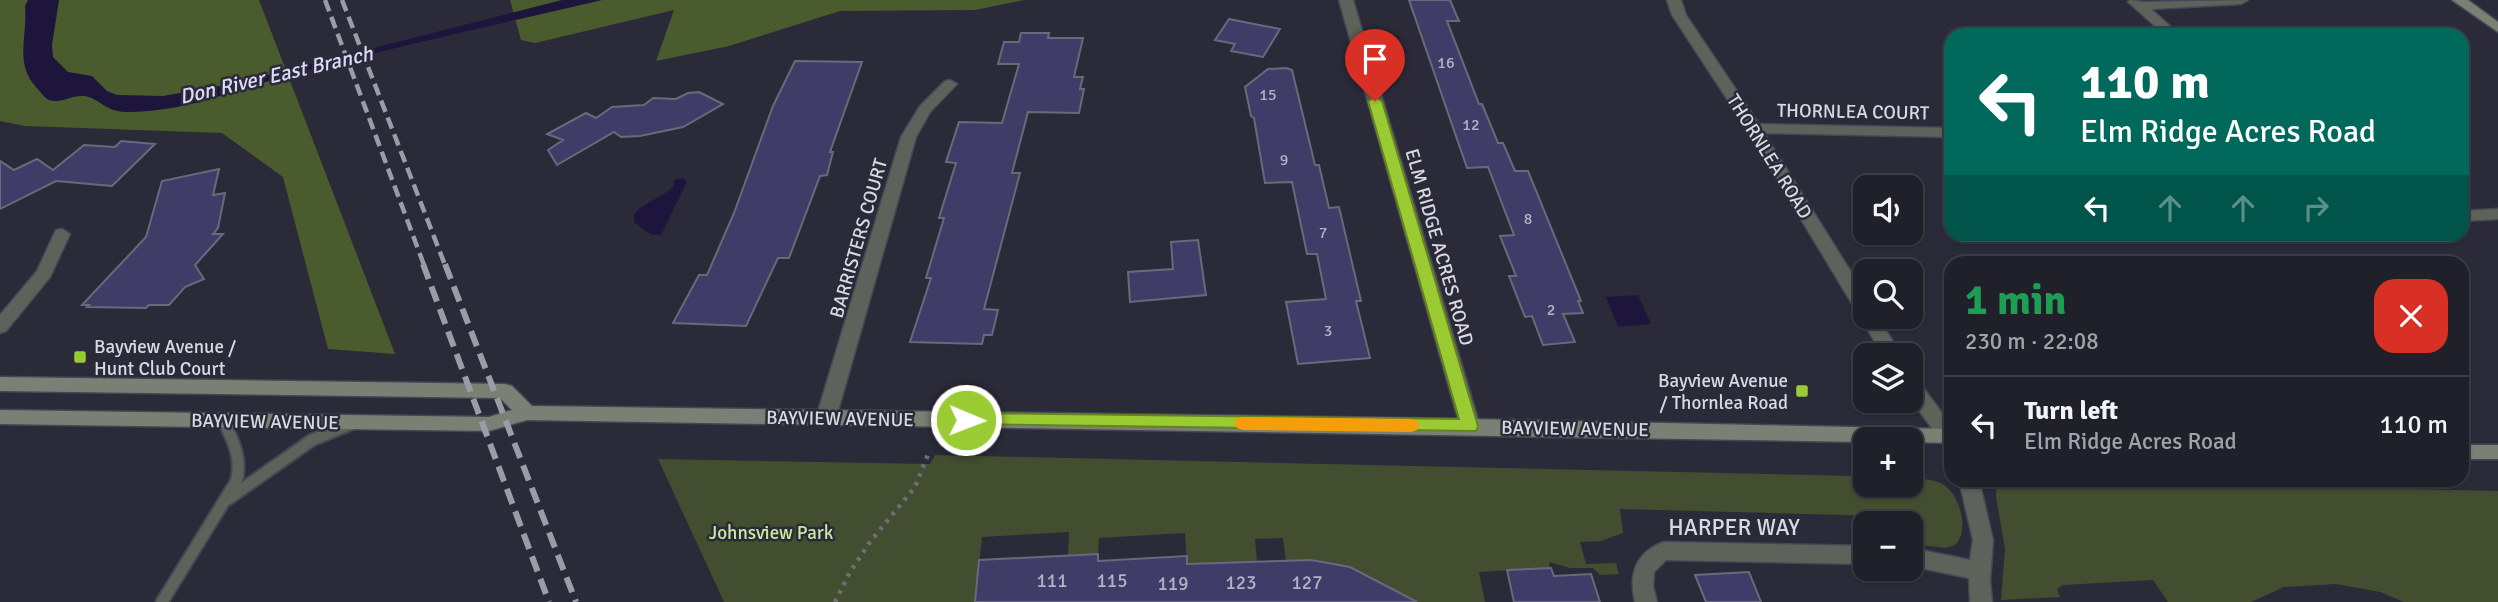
<!DOCTYPE html>
<html lang="en">
<head>
<meta charset="utf-8">
<style>
	:root { --surface:#20202b; --page:#282833; --text:#f1f3f6; --muted:#a2a3a9; --line:#3d3e47 }
	body { margin:0; font-family:Signika,sans-serif; background:var(--page); color:var(--text); height:100vh; display:flex; flex-direction:column; font-size:26px; white-space:nowrap }
	* { box-sizing:border-box; margin:0 }
	p { font-size:23px; color:var(--muted) }
	.icon { flex:none; width:38px; height:38px; fill:none; stroke:currentColor; stroke-width:2; stroke-linecap:round; stroke-linejoin:round }
	.map { position:relative; flex:1; overflow:hidden }
	.panel { position:absolute; left:1944px; top:256px; width:525px; height:231px; display:flex; flex-direction:column; background:var(--surface); border-radius:21px; box-shadow:0 2px 5px #0004,0 0 0 2px var(--line) }
	.panel>* { flex:none }
	.top-card { position:absolute; left:1944px; top:28px; width:525px; height:214px; border-radius:21px; box-shadow:0 2px 5px #0004,0 0 0 2px var(--line); background:#00695c; color:#fff; overflow:hidden }
	.controls { position:absolute; left:1853px; top:175px; display:grid; gap:14px }
	.controls a { display:grid; place-items:center; width:70px; height:70px; border-radius:14px; background:var(--surface); box-shadow:0 2px 5px #0004,0 0 0 2px var(--line); font-size:35px }
	.pin { position:absolute; display:grid; place-items:center; width:60px; height:60px; color:#fff; margin:-72px -30px; border-radius:50% 50% 50% 0; rotate:-45deg; box-shadow:0 0 7px #0007 }
	.pin .icon { rotate:45deg }
	.me { position:absolute; width:77px; margin:-38px; rotate:91deg; stroke-linejoin:round; filter:drop-shadow(0 0 5px #0008) }
	.turn { display:flex; align-items:center; gap:24px; height:147px; padding:0 21px; font-size:32px }
	.turn .icon { width:91px; height:91px; stroke-width:2.5 }
	.turn b { display:block; font-size:49px; line-height:60px }
	.lanes { display:flex; align-items:center; height:66px; padding:0 21px; background:#0003; justify-content:center; gap:35px; direction:ltr }
	.lanes .off { opacity:.35 }
	.round { display:grid; place-items:center; flex:none; width:74px; height:74px; border-radius:21px; background:var(--page) }
	.overview { display:flex; align-items:center; justify-content:space-between; height:119px; padding:0 21px }
	h1 { font-size:42px; font-weight:700; line-height:52px; color:#1e9e55 }
	ul { padding:0; list-style:none }
	li { display:flex; align-items:center; gap:21px; height:98px; padding:0 21px; border-top:2px solid var(--line) }
	li div { flex:1 }
	li b { display:block; font-size:26px }
	li em { font-style:normal }
	.map>svg:first-child { display:block }
</style>
</head>
<body>
<div class="map">
<svg width="2498" height="602" viewBox="0 0 2498 602">
	<rect width="100%" height="100%" fill="#2b2a39"/>
	<path fill="#424e2f" d="M935,455L1854,476L1857,484L1911,485V478C1921,478 1936,480 1944,485C1960,495 1970,532 1955,545L1946,548L1911,544V523H1880L1877,516L1620,509L1623,533L1601,541L1580,542L1586,564L1616,563L1619,574L1600,575L1593,568H1570L1549,562L1550,568L1479,572L1485,602H1408L1350,567L1311,560L1286,561L1283,538L1255,539L1257,561L1187,565L1185,533L1099,538L1098,554L1068,556L1069,532L982,537L975,602H724L658,459L930,464Z
		M2013,480L2498,491V602H2404L2380,592L2336,584L2284,587L2251,602H2168L2153,580L2063,585L2057,589L2060,597L2001,600L2005,549L1996,497L1997,484Z"/>
	<path fill="#4a5b2d" d="M0,0H259L395,354L328,349L283,177L222,133L25,126L0,121Z
		M510,0H1024L975,10L840,11L729,46L656,61L674,10L535,43L521,40Z"/>
	<path fill="#1d153c" d="M28,0H59L52,45L53,57L68,72L92,76L107,91L117,95L163,96L236,83L562,0H602C503,23 405,45 307,70C248,85 188,113 126,112C105,112 99,97 83,96C71,95 59,105 47,99C43,96 39,90 36,87C14,64 28,34 25,6Z
		M683,178L687,181L685,186L661,235H651L634,222V214C646,201 663,197 674,186V180Z
		M1638,295L1651,324L1618,327L1606,297Z"/>
	<path fill="#413c67" stroke="#6a697b" stroke-width="2" d="M1409,0H1450L1459,21H1447L1479,104H1482L1498,143H1503L1515,171H1528L1581,301H1578L1583,313L1563,314L1575,342L1543,345L1532,316L1525,317L1509,276H1516L1500,236L1514,235L1488,167L1467,168Z
		M1229,19L1280,29L1263,57L1231,51L1235,44L1215,40Z
		M1021,33H1049L1048,38H1083L1074,77H1083L1080,89H1084L1079,113L1028,112L1012,173H1020L984,309L998,310L992,335H984L982,344L910,342L931,278H926L944,218H939L956,163L946,162L959,122L1002,123L1019,64H998L1004,42H1019Z
		M795,61L862,62L830,152H833L827,175L820,176L789,258H778L746,326L673,323L699,275H707L734,213L773,106Z
		M1286,68L1292,70L1315,165H1319L1329,208L1339,207L1361,301H1356L1370,358L1298,364L1286,302L1326,299L1317,254H1307L1292,182L1265,183L1254,118L1251,116L1245,87L1268,69Z
		M699,92L723,104L683,127L640,136L621,137L614,132L557,165L548,150L563,140L547,134L586,113L596,118L612,107L644,105L653,98L676,99L688,93Z
		M121,141L155,144L112,186L56,181L0,209V161L14,170L37,159L53,170L84,145L115,147Z
		M219,169L213,195L225,193L218,228L213,234H223L195,265L204,279L185,287L169,305H149L146,308L87,307L89,305H82L146,237L162,181Z
		M1198,240L1206,295L1130,302L1128,272L1173,269L1171,242Z
		M1098,554V561L1187,556V564L1311,560L1350,567L1417,602H975L979,560Z
		M1551,568L1554,576L1591,574L1600,602H1514L1507,570Z
		M1749,572L1761,602H1706L1695,575Z"/>
	<g fill="none" stroke-linecap="round" stroke-linejoin="round">
		<defs>
			<path id="service" d="M228,499L312,440L351,424
				M162,602L236,482C243,460 233,440 223,420"/>
			<path id="minor" d="M1339,0H1353L1480,426L1477,431L1470,433L1463,431L1460,426Z
				M1667,0H1681L1686,15L1759,124L1951,128V137L1764,133L1866,296V317H1878L1901,355H1883L1746,128L1672,15Z
				M2130,0L2143,2L2248,0L2241,4L2151,9L2180,35H2165L2128,2Z
				M950,80L957,84L930,112L916,137L836,418L833,423H819L816,418L901,137L920,106L945,81Z
				M2498,209V219L2462,221V211Z
				M62,229L70,234L50,277L6,331L0,333V315L37,271L56,230Z
				M1911,379L1918,381L1951,425V446L1944,444L1911,400Z
				M1959,480H1979L1993,540L1990,581L1992,602H1970L1969,578L1911,566V548L1970,560L1973,540Z
				M1664,542L1866,546V564L1666,560L1654,572L1653,586L1657,602H1635C1628,574 1636,552 1664,542Z"/>
			<path id="secondary" d="M2452,0H2468L2498,22V32Z
				M0,377L505,384L512,386L532,406L1470,419L1951,429V443L1911,442V439H1866V442L527,420L489,431L0,424V410L489,417L512,410L500,398L0,391Z
				M2462,445H2498V459H2462Z"/>
		</defs>
		<use href="#service" stroke="#474654" stroke-width="15"/>
		<use href="#minor" stroke="#474654" stroke-width="3"/>
		<use href="#secondary" stroke="#474654" stroke-width="3"/>
		<path stroke="#6e6d7b" stroke-width="4.5" stroke-dasharray="3.5 6" stroke-linecap="butt" d="M835,602L850,572L870,542L915,487L929,452"/>
		<use href="#service" stroke="#5f625a" stroke-width="11"/>
		<use href="#minor" fill="#5f625a" fill-rule="evenodd"/>
		<use href="#secondary" fill="#7b8074" fill-rule="evenodd"/>
		<path stroke="#9c9ca8" stroke-width="4.5" stroke-dasharray="12 6" stroke-linecap="butt" d="M325,0L424,265
			M342,0L445,265"/>
		<path stroke="#9c9ca8" stroke-width="6" stroke-dasharray="16 8" stroke-linecap="butt" d="M423,264L549,602
			M445,264L576,602"/>
	</g>
	<path fill="#9bcb33" stroke="#658421" stroke-width="2" d="M1375,97L1382,101L1478,426L1476,431L960,424L957,420L960,415L966,413L1459,419L1368,101Z"/>
	<path fill="#f59e0b" d="M1243,417L1411,419L1417,421L1420,425L1417,430L1411,432L1243,430L1237,428L1234,423L1237,418Z"/>
	<g fill="#9bcb33" stroke="#2b2a39" stroke-width="2.5">
		<rect x="73" y="350" width="14" height="14" rx="3.5"/>
		<rect x="1795" y="384" width="14" height="14" rx="3.5"/>
	</g>
	<g text-anchor="middle" stroke-width="5" stroke-linejoin="round" paint-order="stroke">
		<g font-size="16" fill="#b3b2c4">
			<text x="1446" y="68">16</text>
			<text x="1268" y="100">15</text>
			<text x="1471" y="130">12</text>
			<text x="1284" y="165">9</text>
			<text x="1528" y="224">8</text>
			<text x="1323" y="238">7</text>
			<text x="1551" y="315">2</text>
			<text x="1328" y="336">3</text>
		</g>
		<g font-size="19" fill="#d9d9e3" stroke="#2b2a39">
			<text transform="translate(1853 111) rotate(1)" y="7">THORNLEA COURT</text>
			<text transform="translate(1770 156) rotate(58)" y="7">THORNLEA ROAD</text>
			<text transform="translate(858 238) rotate(-74)" y="7">BARRISTERS COURT</text>
			<text transform="translate(1440 247) rotate(74)" y="7">ELM RIDGE ACRES ROAD</text>
			<text transform="translate(840 418) rotate(1)" y="7">BAYVIEW AVENUE</text>
			<text transform="translate(265 421) rotate(1)" y="7">BAYVIEW AVENUE</text>
			<text transform="translate(1575 428) rotate(1)" y="7">BAYVIEW AVENUE</text>
		</g>
		<g font-size="19" fill="#d9d9e3" stroke="#2b2a39" text-anchor="start">
			<text x="94" y="353">Bayview Avenue /<tspan x="94" dy="22">Hunt Club Court</tspan></text>
			<text x="1788" y="387" text-anchor="end">Bayview Avenue<tspan x="1788" dy="22">/ Thornlea Road</tspan></text>
		</g>
		<g font-size="19" fill="#cbe89e" stroke="#2b2a39">
			<text x="771" y="539">Johnsview Park</text>
		</g>
		<g font-size="19" fill="#b3b2c4">
			<text x="1052" y="587">111</text>
			<text x="1112" y="587">115</text>
			<text x="1241" y="589">123</text>
			<text x="1307" y="589">127</text>
			<text x="1173" y="590">119</text>
		</g>
		<g font-size="21" font-style="italic" fill="#dddbf9" stroke="#2b2a39">
			<text transform="translate(276 75) rotate(-13)" y="7">Don River East Branch</text>
		</g>
		<g font-size="23" fill="#d9d9e3" stroke="#2b2a39">
			<text x="1734" y="535">HARPER WAY</text>
		</g>
	</g>
</svg>
<div class="controls">
<a><svg class="icon" aria-label="sound" viewBox="0 0 24 24"><path d="M4 9h4l5-4v14l-5-4H4zM17 9q2 3 0 6"/></svg></a>
<a><svg class="icon" aria-label="search" viewBox="0 0 24 24"><circle cx="10" cy="10" r="6"/><path d="M15 15l6 6"/></svg></a>
<a><svg class="icon" aria-label="layers" viewBox="0 0 24 24"><path d="M12 4l9 5-9 5-9-5zM3 14l9 5 9-5"/></svg></a>
<a>+</a>
<a>−</a>
</div>
<div class="pin" style="left:1375px;top:101px;background:#d93025"><svg class="icon" aria-label="arrive" viewBox="0 0 24 24"><path d="M6 21V4h12l-3 4 3 4H6"/></svg></div>
<svg class="me" style="left:966px;top:420px" viewBox="-20 -20 40 40"><circle r="17" fill="#9bcb33" stroke="#fff" stroke-width="3"/><path d="M0-11L8 9 0 5-8 9z" fill="#fff"/></svg>
<div class="top-card">
<div class="turn"><svg class="icon" aria-label="left" viewBox="0 0 24 24"><path d="M17 20v-9H6M10 6l-5 5 5 5"/></svg><div><b>110 m</b>Elm Ridge Acres Road</div></div>
<div class="lanes"><svg class="icon" aria-label="left" viewBox="0 0 24 24"><path d="M17 20v-9H6M10 6l-5 5 5 5"/></svg><svg class="icon off" aria-label="ahead" viewBox="0 0 24 24"><path d="M12 20V5M6 11l6-6 6 6"/></svg><svg class="icon off" aria-label="ahead" viewBox="0 0 24 24"><path d="M12 20V5M6 11l6-6 6 6"/></svg><svg class="icon off" aria-label="right" viewBox="0 0 24 24"><path d="M7 20v-9h11M14 6l5 5-5 5"/></svg></div>
</div>
<section class="panel">
<div class="overview"><div><h1>1 min</h1><p>230 m · 22:08</p></div><a class="round" style="background:#d93025;color:#fff"><svg class="icon" aria-label="close" viewBox="0 0 24 24"><path d="M6 6l12 12M18 6L6 18"/></svg></a></div>
<ul>
<li><svg class="icon" aria-label="left" viewBox="0 0 24 24"><path d="M17 20v-9H6M10 6l-5 5 5 5"/></svg><div><b>Turn left</b><p>Elm Ridge Acres Road</p></div><em>110 m</em></li>
</ul>
</section>
</div>
</body>
</html>
